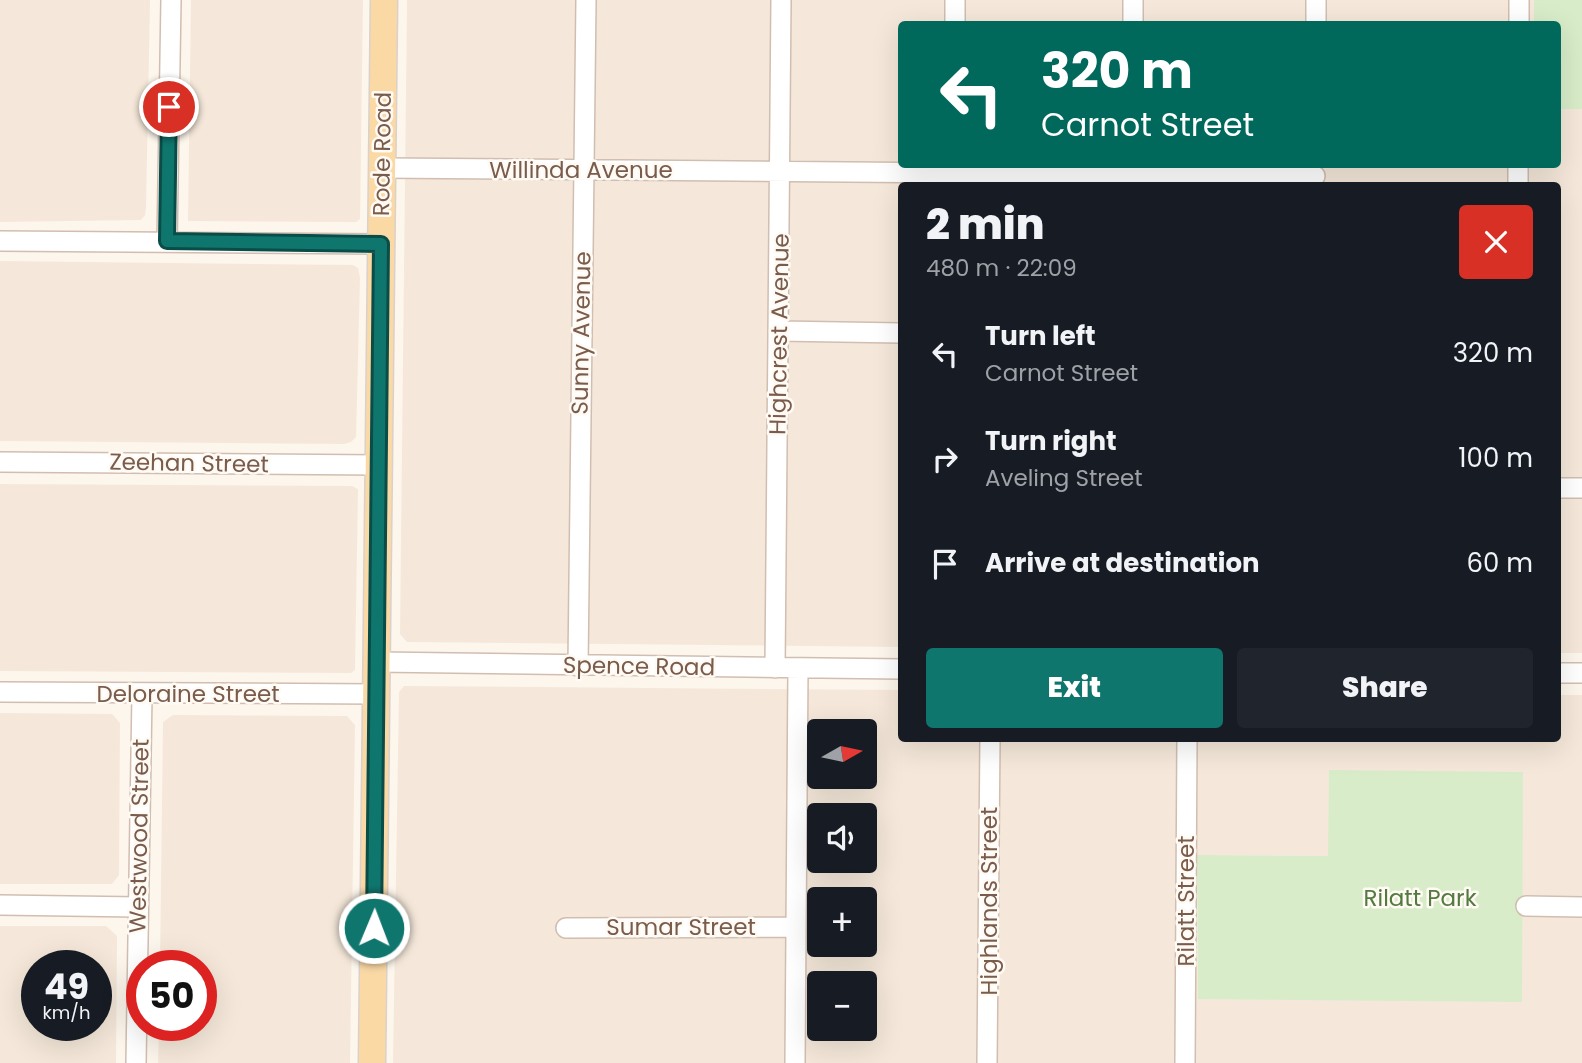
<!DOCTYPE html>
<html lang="en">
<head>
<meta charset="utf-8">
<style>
	:root { --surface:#171b24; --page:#20242c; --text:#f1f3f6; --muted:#9ea1a6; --accent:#0f766e }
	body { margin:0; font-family:Poppins,sans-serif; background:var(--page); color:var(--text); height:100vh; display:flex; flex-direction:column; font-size:26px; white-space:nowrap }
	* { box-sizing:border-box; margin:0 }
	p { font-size:23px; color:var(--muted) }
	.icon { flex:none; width:38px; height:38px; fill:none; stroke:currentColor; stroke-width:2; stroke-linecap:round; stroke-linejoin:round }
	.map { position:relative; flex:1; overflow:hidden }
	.drawer { position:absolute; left:898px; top:182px; width:663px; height:560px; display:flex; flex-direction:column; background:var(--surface); border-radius:7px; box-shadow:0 7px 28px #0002 }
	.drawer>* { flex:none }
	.guide { position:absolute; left:898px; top:21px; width:663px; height:147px; border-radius:7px; box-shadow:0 7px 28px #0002; background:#00695c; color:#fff; overflow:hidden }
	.needle { width:46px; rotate:81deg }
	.fabs { position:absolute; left:807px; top:719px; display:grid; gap:14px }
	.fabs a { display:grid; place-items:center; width:70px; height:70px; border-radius:7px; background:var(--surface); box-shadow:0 7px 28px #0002; font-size:35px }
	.speed { position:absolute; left:21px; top:950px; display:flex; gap:14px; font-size:35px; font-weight:700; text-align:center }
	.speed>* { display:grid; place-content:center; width:91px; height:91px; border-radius:50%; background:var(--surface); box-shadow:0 7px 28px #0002; line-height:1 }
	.speed small { font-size:18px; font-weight:400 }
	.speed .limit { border:10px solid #d22; background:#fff; color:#111 }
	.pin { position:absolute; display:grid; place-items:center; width:60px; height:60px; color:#fff; margin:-30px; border:4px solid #fff; border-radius:50%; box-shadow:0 2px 7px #0007 }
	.me { position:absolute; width:77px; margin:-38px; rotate:1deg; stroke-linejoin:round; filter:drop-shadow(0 0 5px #0008) }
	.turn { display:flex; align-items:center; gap:24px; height:147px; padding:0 28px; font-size:32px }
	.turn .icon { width:91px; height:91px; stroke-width:2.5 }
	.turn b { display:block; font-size:49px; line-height:60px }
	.round { display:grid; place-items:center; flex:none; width:74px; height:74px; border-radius:7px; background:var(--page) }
	.summary { display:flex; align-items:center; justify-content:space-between; height:119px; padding:0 28px }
	h1 { font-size:42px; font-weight:800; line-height:52px }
	.button { display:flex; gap:14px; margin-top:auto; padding:14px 28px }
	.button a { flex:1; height:80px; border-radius:7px; background:var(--accent); color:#fff; font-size:28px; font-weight:800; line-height:80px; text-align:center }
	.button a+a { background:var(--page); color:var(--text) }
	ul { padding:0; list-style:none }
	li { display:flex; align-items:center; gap:21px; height:105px; padding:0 28px }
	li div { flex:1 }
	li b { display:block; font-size:26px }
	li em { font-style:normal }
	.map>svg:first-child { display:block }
</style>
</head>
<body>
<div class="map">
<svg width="1582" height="1063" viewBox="0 0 1582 1063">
	<rect width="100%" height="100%" fill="#fdf6ec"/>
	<path fill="#f5e8da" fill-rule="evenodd" d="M0,0H150L146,208L145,215L141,220L0,222Z
		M191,0H363L360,219L356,222L188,221Z
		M407,0H1534V24H901V164H1558V109H1582V653H1558V186H901V647L407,642L400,634Z
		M0,261L353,265L358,268L360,278L356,437L351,442L344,444L0,441Z
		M0,484L352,486L358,489L355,670L351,673L0,671Z
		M404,686L901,690V738H1558V695H1582V1063H393L399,692ZM819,732H864V777H819ZM819,816H864V861H819ZM1197,855L1328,856L1198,999ZM819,900H864V945H819ZM819,984H864V1029H819Z
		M0,713L112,714L120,723L119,875L112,884H0Z
		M173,715L347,716L355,725L350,1063H158L159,1026H201V966H160L163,722Z
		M0,926H106L117,936L116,1063H0ZM37,966H96V1026H37Z"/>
	<path fill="#d8ecc9" d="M1534,0H1582V109H1558V24H1534Z
		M1329,770L1523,772L1522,1002L1198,999L1197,855L1328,856Z"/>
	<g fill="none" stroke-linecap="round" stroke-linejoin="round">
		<defs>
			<path id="minor" d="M955,24V0
				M1133,24V0
				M1316,24V0
				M1519,24V0
				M382,168L1315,176
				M1518,186V164
				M0,241L381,244
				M167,241L171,0
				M779,331L901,333
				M0,462L379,465
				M1558,488H1582
				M377,662L901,669
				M578,666L586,0
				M775,668L781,0
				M1558,673H1582
				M0,692L377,694
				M0,905L138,907
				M1526,906L1582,907
				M566,928L796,927
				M136,1063L142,694
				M795,1063L798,668
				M987,1063L990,738
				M1185,1063L1187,738"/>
			<path id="major" d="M372,1063L384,0"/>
		</defs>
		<use href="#minor" stroke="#d1beb0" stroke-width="22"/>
		<use href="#major" stroke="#dad1cd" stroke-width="29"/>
		<use href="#minor" stroke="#fff" stroke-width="19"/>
		<use href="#major" stroke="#fbd9a5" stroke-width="26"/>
	</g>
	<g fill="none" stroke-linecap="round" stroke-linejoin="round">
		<defs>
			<path id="route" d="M169,107L167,241L381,244L374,928"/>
		</defs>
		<use href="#route" stroke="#0a4d48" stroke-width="18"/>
		<use href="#route" stroke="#0f766e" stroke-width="12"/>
	</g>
	<g text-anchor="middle" stroke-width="5" stroke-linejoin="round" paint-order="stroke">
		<g font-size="23" fill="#7a5c4d" stroke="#fffaf3">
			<text transform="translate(382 154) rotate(-89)" y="8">Rode Road</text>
			<text x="581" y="178">Willinda Avenue</text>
			<text transform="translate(581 333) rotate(-89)" y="8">Sunny Avenue</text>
			<text transform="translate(779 334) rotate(-89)" y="8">Highcrest Avenue</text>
			<text transform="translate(189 463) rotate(1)" y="8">Zeehan Street</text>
			<text transform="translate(639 666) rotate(1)" y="8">Spence Road</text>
			<text x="188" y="702">Deloraine Street</text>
			<text transform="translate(139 836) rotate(-89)" y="8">Westwood Street</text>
			<text transform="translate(989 901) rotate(-90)" y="8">Highlands Street</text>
			<text transform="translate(1186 901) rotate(-90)" y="8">Rilatt Street</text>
			<text x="681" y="935">Sumar Street</text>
		</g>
		<g font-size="23" fill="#537a41" stroke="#fffaf3">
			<text x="1420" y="906">Rilatt Park</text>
		</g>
	</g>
</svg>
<div class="fabs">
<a><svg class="needle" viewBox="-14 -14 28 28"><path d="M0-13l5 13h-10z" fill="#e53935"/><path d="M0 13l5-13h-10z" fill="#9ea1a6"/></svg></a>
<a><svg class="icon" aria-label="sound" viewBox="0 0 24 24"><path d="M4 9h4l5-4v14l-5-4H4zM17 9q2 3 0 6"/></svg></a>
<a>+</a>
<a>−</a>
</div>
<div class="speed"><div>49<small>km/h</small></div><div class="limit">50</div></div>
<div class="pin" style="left:169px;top:107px;background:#d93025"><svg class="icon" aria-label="arrive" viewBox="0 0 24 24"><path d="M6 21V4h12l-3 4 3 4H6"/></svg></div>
<svg class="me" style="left:374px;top:928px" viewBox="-20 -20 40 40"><circle r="17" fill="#0f766e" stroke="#fff" stroke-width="3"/><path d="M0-11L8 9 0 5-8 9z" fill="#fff"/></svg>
<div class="guide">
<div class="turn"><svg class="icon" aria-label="left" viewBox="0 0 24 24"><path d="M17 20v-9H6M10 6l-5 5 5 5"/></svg><div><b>320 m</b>Carnot Street</div></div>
</div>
<section class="drawer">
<div class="summary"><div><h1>2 min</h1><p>480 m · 22:09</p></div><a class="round" style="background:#d93025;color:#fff"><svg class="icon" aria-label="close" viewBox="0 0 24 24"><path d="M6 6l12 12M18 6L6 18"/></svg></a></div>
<ul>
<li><svg class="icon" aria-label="left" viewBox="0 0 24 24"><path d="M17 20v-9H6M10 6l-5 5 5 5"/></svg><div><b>Turn left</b><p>Carnot Street</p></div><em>320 m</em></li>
<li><svg class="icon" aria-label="right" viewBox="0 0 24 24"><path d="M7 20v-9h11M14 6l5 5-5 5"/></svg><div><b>Turn right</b><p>Aveling Street</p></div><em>100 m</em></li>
<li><svg class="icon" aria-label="arrive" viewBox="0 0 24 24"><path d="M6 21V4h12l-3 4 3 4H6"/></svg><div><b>Arrive at destination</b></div><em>60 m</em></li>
</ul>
<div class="button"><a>Exit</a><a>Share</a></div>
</section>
</div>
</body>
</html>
